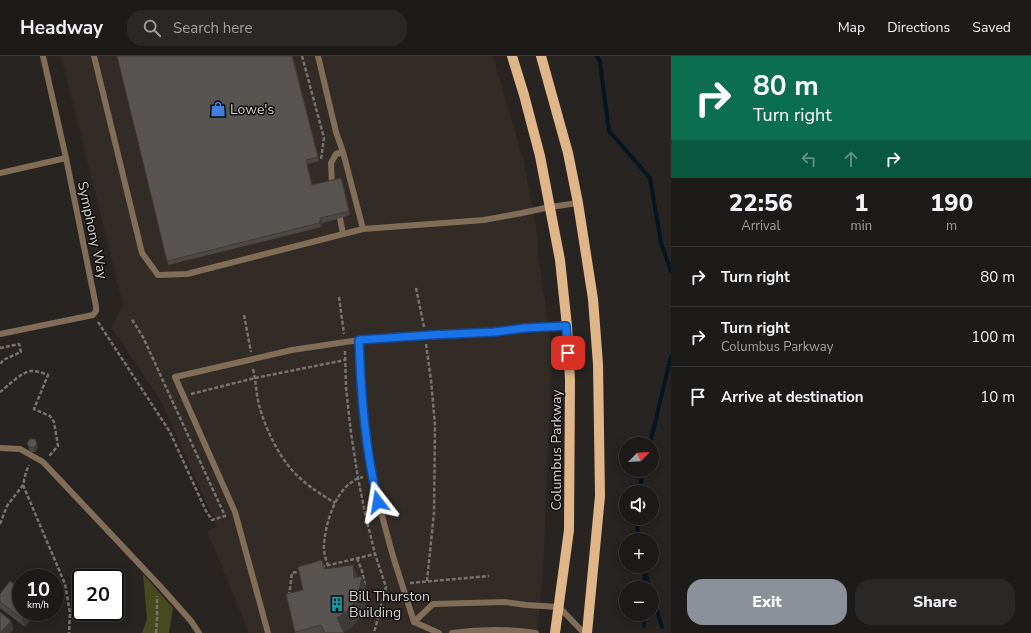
<!DOCTYPE html>
<html lang="en">
<head>
<meta charset="utf-8">
<style>
	:root { --surface:#1d1b1a; --page:#2a2827; --text:#f1f3f6; --muted:#a0a1a2; --line:#3b3939; --accent:#8c9099 }
	body { margin:0; font-family:"Nunito Sans",sans-serif; background:var(--page); color:var(--text); height:100vh; display:flex; flex-direction:column; font-size:15px; white-space:nowrap }
	* { box-sizing:border-box; margin:0 }
	p { font-size:13px; color:var(--muted) }
	.icon { flex:none; width:22px; height:22px; fill:none; stroke:currentColor; stroke-width:2; stroke-linecap:round; stroke-linejoin:round }
	.map { position:relative; flex:1; overflow:hidden }
	.panel { display:flex; flex-direction:column; background:var(--surface); width:360px }
	.panel>* { flex:none }
	.banner { background:#0b6e4f; color:#fff; overflow:hidden }
	.needle { width:26px; rotate:65deg }
	.fabs { position:absolute; left:619px; top:381px; display:grid; gap:8px }
	.fabs a { display:grid; place-items:center; width:40px; height:40px; border-radius:50%; background:var(--surface); box-shadow:0 2px 10px #0003,0 0 0 1px var(--line); font-size:20px }
	.speed { position:absolute; left:12px; top:513px; display:flex; gap:8px; font-size:20px; font-weight:700; text-align:center }
	.speed>* { display:grid; place-content:center; width:52px; height:52px; border-radius:50%; background:var(--surface); box-shadow:0 2px 10px #0003,0 0 0 1px var(--line); line-height:1 }
	.speed small { font-size:10px; font-weight:400 }
	.speed .limit { border:2px solid #111; border-radius:6px; background:#fff; color:#111 }
	.pin { position:absolute; display:grid; place-items:center; width:34px; height:34px; color:#fff; margin:-17px; border-radius:8px; box-shadow:0 2px 6px #0006 }
	.me { position:absolute; width:44px; margin:-22px; rotate:346deg; stroke-linejoin:round; filter:drop-shadow(0 0 3px #0008) }
	.turn { display:flex; align-items:center; gap:14px; height:84px; padding:0 16px; font-size:18px }
	.turn .icon { width:52px; height:52px; stroke-width:2.5 }
	.turn b { display:block; font-size:28px; line-height:34px }
	.lanes { display:flex; align-items:center; height:38px; padding:0 16px; background:#0003; justify-content:center; gap:20px; direction:ltr }
	.lanes .off { opacity:.35 }
	.eta { display:flex; justify-content:space-evenly; align-items:center; height:68px; text-align:center }
	.eta b { font-size:24px; font-weight:800; line-height:28px }
	.action { display:flex; gap:8px; margin-top:auto; padding:8px 16px }
	.action a { flex:1; height:46px; border-radius:16px; background:var(--accent); color:#fff; font-size:16px; font-weight:800; line-height:46px; text-align:center }
	.action a+a { background:var(--page); color:var(--text) }
	ul { padding:0; list-style:none }
	li { display:flex; align-items:center; gap:12px; height:60px; padding:0 16px; border-top:1px solid var(--line) }
	li div { flex:1 }
	li b { display:block; font-size:15px }
	li em { font-style:normal }
	header { display:flex; align-items:center; gap:24px; box-sizing:border-box; height:56px; padding:0 20px; background:var(--surface); border-bottom:1px solid var(--line) }
	header strong { font-size:19px }
	nav { display:flex; gap:22px; margin-inline-start:auto; font-size:14px }
	.search { width:280px; height:36px; background:var(--page); display:flex; align-items:center; gap:10px; box-sizing:border-box; padding:0 14px; border-radius:16px; color:var(--muted); font-size:15px }
	main { display:flex; flex:1; min-height:0 }
	.map>svg:first-child { display:block }
</style>
</head>
<body>
<header>
<strong>Headway</strong>
<div class="search"><svg class="icon" aria-label="search" viewBox="0 0 24 24"><circle cx="10" cy="10" r="6"/><path d="M15 15l6 6"/></svg>Search here</div>
<nav><a>Map</a><a>Directions</a><a>Saved</a></nav>
</header>
<main>
<div class="map">
<svg width="671" height="577" viewBox="0 0 671 577">
	<rect width="100%" height="100%" fill="#272422"/>
	<path fill="#332b26" d="M61,0H493L524,106L538,182V198L552,293L543,520L537,577H249L207,475L217,471L162,347L111,270L123,249Z"/>
	<path fill="#47491f" d="M143,518L173,552L169,577H142L147,563Z"/>
	<g fill="none" stroke-linecap="round" stroke-linejoin="round">
		<path stroke="#051623" stroke-width="4" d="M597,0L600,6L609,75L650,122L661,187L671,215
			M650,388L671,300
			M638,436L644,414
			M636,462L639,484
			M644,510L645,515L644,532
			M646,519L650,532
			M652,538L662,571
			M644,570V558"/>
		<path stroke="#767371" stroke-width="2.5" stroke-dasharray="4 2" stroke-linecap="butt" d="M302,0L324,82L321,104
			M416,232L424,271
			M339,241L344,278
			M244,259L251,296
			M98,266L170,376L206,455L212,464L225,460L143,281L131,262
			M426,288L431,324L435,369L434,457L427,525
			M0,292L19,288L21,296L3,304L0,309
			M345,295L346,332L351,377L358,422L365,457L375,498L386,531L374,577
			M253,313C256,325 256,337 259,349C265,371 276,395 291,413C303,427 319,437 335,447
			M0,336C8,330 22,315 32,315C37,315 43,317 48,319L34,353L50,360L54,366L58,390L49,400
			M191,338L255,322L345,304
			M23,429L65,528L70,557L69,577
			M0,468L7,450L23,429L26,416L29,409
			M357,502L362,515L365,529
			M321,511L375,498
			M330,516C328,509 325,502 324,495C323,474 334,437 352,426C355,423 359,422 363,421
			M410,527L489,520
			M289,540L292,517L301,515
			M156,577L157,563V540"/>
		<path stroke="#816d58" stroke-width="6" d="M94,0L142,197L158,219L187,218L363,173L484,164L522,157L550,151L578,147
			M318,0L336,76L343,96L363,173
			M0,117L66,102
			M332,129L331,107L336,98L343,96
			M340,162L343,178
			M0,278L93,259L96,255V250L66,102L43,0
			M0,392L20,393L43,406L159,529L191,565L199,577
			M414,566L392,497L371,418L365,375L361,331L359,284L431,279L494,276L525,272L567,270
			M414,566L433,548L505,546L526,549L559,551L584,577
			M414,566L439,577
			M268,577L235,456L175,321L292,294L359,284
			M452,577C480,573 509,573 536,577"/>
		<path stroke="#e0b689" stroke-width="10" d="M512,0L524,39L540,100L560,204L567,270L570,324L569,474L555,577
			M541,0L568,97L578,147L593,243L598,308L600,440L587,577"/>
	</g>
	<path fill="#4b4846" d="M293,0L319,105L307,108L312,129L343,126L350,159L323,167L321,171L168,209L167,205Z
		M35,383L38,392L35,396H30L27,387Z
		M322,504L325,513L353,509L357,522L362,520L368,536L365,552L358,564L352,571L344,576V577H295L286,538L303,534Z
		M10,525L25,571L0,552V538Z"/>
	<path fill="#3d3b39" d="M292,0H293L319,105L318,101Z
		M341,122L343,126L350,159L349,155Z
		M321,162L323,167L321,171L319,167Z
		M37,388L38,392L35,396L34,392Z
		M353,509L359,525L362,520L368,536L365,552L358,564L352,571L343,577L337,562L354,522Z
		M27,556H37L25,571L22,563Z
		M11,565L14,573L10,577H0Z"/>
	<path fill="#575451" stroke="#3d3b39" d="M117,0H292L318,101L306,104L312,129L341,122L349,155L321,162L319,167L167,205Z
		M30,383H35L37,388L34,392L29,391L27,387Z
		M322,504L324,513L353,509L354,522L362,520L359,536L353,548L347,555L337,562L344,577H325L321,569L295,576L286,538L303,534L298,511Z
		M10,525L21,534V556H27L22,563L0,546V538Z
		M0,556L11,565L0,577Z"/>
	<g fill="none" stroke-linecap="round" stroke-linejoin="round">
		<defs>
			<path id="route" d="M378,446C365,392 361,339 359,284L431,279L494,276L525,272L566,270L568,297"/>
		</defs>
		<use href="#route" stroke="#114b97" stroke-width="10"/>
		<use href="#route" stroke="#1a73e8" stroke-width="7"/>
	</g>
	<defs>
		<symbol id="shop-bare" viewBox="-9 -9 18 18"><path d="M-5-2.5h2.3a2.7 3.5 0 0 1 5.4 0H5L5.5 6h-11ZM-1.5-2.5h3a1.5 2.3 0 0 0-3 0Z" fill="#3f7fe0" stroke="#0f0d0d" stroke-width="2.5" paint-order="stroke"/></symbol>
		<symbol id="building-bare" viewBox="-9 -9 18 18"><path d="M-4-6H4V6H1V3H-1V6H-4ZM-2.5-4.3h1.7v1.8h-1.7ZM.8-4.3h1.7v1.8H.8ZM-2.5-1h1.7V.8h-1.7ZM.8-1h1.7V.8H.8Z" fill="#0f9aa8" stroke="#0f0d0d" stroke-width="2.5" paint-order="stroke"/></symbol>
	</defs>
	<g fill-rule="evenodd">
		<use href="#shop-bare" x="207" y="42" width="22" height="22"/>
		<use href="#building-bare" x="326" y="537" width="22" height="22"/>
	</g>
	<g text-anchor="middle" stroke-width="3" stroke-linejoin="round" paint-order="stroke">
		<g font-size="14" fill="#d6d4d2" stroke="#0f0d0d" text-anchor="start">
			<text x="230" y="58">Lowe's</text>
			<text x="349" y="545">Bill Thurston<tspan x="349" dy="16">Building</tspan></text>
		</g>
		<g font-size="14" fill="#d6d4d2" stroke="#0f0d0d">
			<text transform="translate(93 174) rotate(78)" y="5">Symphony Way</text>
			<text transform="translate(556 394) rotate(-90)" y="5">Columbus Parkway</text>
		</g>
	</g>
</svg>
<div class="fabs">
<a><svg class="needle" viewBox="-14 -14 28 28"><path d="M0-13l5 13h-10z" fill="#e53935"/><path d="M0 13l5-13h-10z" fill="#a0a1a2"/></svg></a>
<a><svg class="icon" aria-label="sound" viewBox="0 0 24 24"><path d="M4 9h4l5-4v14l-5-4H4zM17 9q2 3 0 6"/></svg></a>
<a>+</a>
<a>−</a>
</div>
<div class="speed"><div>10<small>km/h</small></div><div class="limit">20</div></div>
<div class="pin" style="left:568px;top:297px;background:#d93025"><svg class="icon" aria-label="arrive" viewBox="0 0 24 24"><path d="M6 21V4h12l-3 4 3 4H6"/></svg></div>
<svg class="me" style="left:378px;top:446px" viewBox="-20 -20 40 40"><path d="M0-17L14 15 0 8-14 15z" fill="#1a73e8" stroke="#fff" stroke-width="4"/></svg>
</div>
<section class="panel">
<div class="banner">
<div class="turn"><svg class="icon" aria-label="right" viewBox="0 0 24 24"><path d="M7 20v-9h11M14 6l5 5-5 5"/></svg><div><b>80 m</b>Turn right</div></div>
<div class="lanes"><svg class="icon off" aria-label="left" viewBox="0 0 24 24"><path d="M17 20v-9H6M10 6l-5 5 5 5"/></svg><svg class="icon off" aria-label="ahead" viewBox="0 0 24 24"><path d="M12 20V5M6 11l6-6 6 6"/></svg><svg class="icon" aria-label="right" viewBox="0 0 24 24"><path d="M7 20v-9h11M14 6l5 5-5 5"/></svg></div>
</div>
<div class="eta">
<div><b>22:56</b><p>Arrival</p></div>
<div><b>1</b><p>min</p></div>
<div><b>190</b><p>m</p></div>
</div>
<ul>
<li><svg class="icon" aria-label="right" viewBox="0 0 24 24"><path d="M7 20v-9h11M14 6l5 5-5 5"/></svg><div><b>Turn right</b></div><em>80 m</em></li>
<li><svg class="icon" aria-label="right" viewBox="0 0 24 24"><path d="M7 20v-9h11M14 6l5 5-5 5"/></svg><div><b>Turn right</b><p>Columbus Parkway</p></div><em>100 m</em></li>
<li><svg class="icon" aria-label="arrive" viewBox="0 0 24 24"><path d="M6 21V4h12l-3 4 3 4H6"/></svg><div><b>Arrive at destination</b></div><em>10 m</em></li>
</ul>
<div class="action"><a>Exit</a><a>Share</a></div>
</section>
</main>
</body>
</html>
